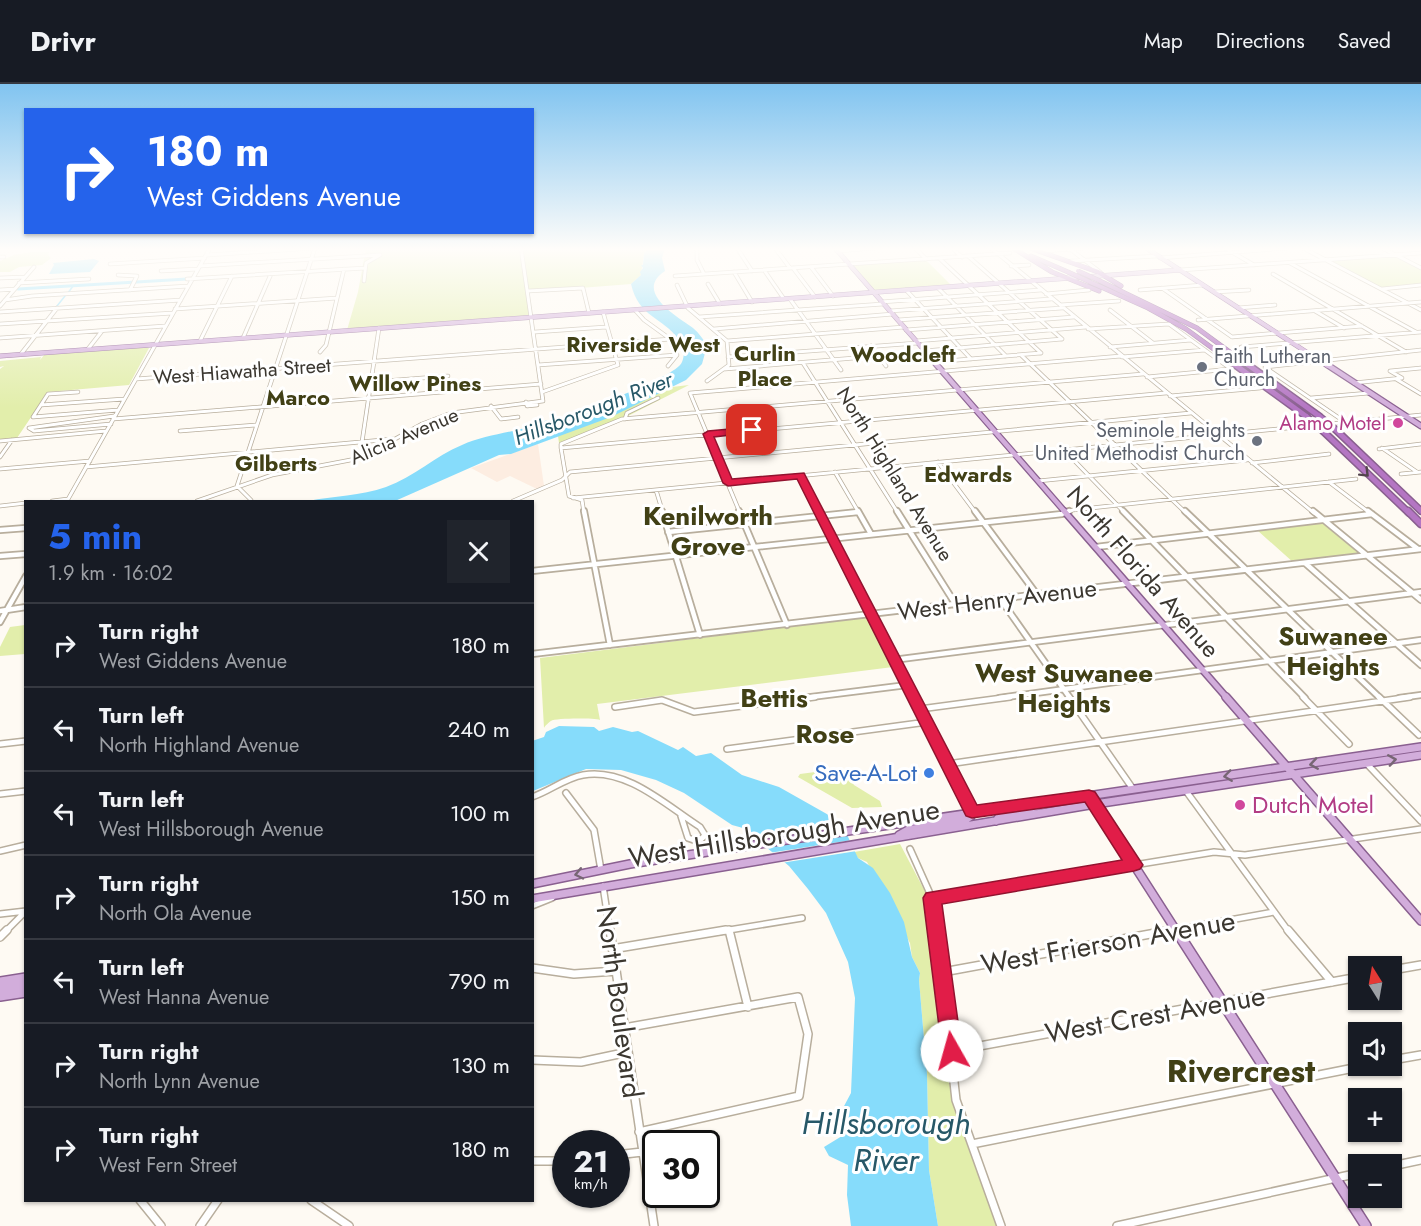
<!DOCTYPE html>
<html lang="en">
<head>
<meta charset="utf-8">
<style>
	:root { --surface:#171b24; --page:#20242c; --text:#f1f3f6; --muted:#9ea1a6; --line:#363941; --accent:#2563eb }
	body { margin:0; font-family:Jost,sans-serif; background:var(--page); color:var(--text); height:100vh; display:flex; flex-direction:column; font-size:22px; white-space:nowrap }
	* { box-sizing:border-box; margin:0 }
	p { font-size:20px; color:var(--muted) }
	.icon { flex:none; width:33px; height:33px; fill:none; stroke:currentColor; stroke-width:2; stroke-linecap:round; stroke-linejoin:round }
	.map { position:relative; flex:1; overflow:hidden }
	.panel { position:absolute; left:24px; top:416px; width:510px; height:702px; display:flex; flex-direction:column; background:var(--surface); border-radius:0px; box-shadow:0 2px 4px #0004 }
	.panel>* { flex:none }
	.top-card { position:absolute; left:24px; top:24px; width:510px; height:126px; border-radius:0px; box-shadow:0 2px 4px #0004; background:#2563eb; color:#fff; overflow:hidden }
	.needle { width:39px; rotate:349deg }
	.buttons { position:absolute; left:1348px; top:872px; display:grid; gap:12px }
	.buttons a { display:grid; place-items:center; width:54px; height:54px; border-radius:0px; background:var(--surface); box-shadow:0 2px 4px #0004; font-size:30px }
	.speed { position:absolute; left:552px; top:1046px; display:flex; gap:12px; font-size:30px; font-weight:700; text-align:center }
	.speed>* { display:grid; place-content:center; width:78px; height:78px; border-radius:50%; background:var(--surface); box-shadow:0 2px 4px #0004; line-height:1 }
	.speed small { font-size:15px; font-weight:400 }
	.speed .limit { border:3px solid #111; border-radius:9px; background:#fff; color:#111 }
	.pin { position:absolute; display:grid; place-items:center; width:51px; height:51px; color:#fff; margin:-26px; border-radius:12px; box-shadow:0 3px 9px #0006 }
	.me { position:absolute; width:66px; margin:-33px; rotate:353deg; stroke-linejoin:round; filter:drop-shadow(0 0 4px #0008) }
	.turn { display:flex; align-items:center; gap:21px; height:126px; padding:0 24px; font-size:27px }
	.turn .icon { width:78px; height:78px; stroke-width:2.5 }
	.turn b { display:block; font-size:42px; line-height:51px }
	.round { display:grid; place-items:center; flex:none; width:63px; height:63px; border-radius:0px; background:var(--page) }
	.overview { display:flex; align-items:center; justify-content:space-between; height:102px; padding:0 24px }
	h1 { font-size:36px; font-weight:700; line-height:45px; color:var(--accent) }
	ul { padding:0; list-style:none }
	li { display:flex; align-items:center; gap:18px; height:84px; padding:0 24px; border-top:2px solid var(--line) }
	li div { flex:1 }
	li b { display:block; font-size:22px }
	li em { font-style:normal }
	header { display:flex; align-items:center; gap:36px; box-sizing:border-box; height:84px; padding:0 30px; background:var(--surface); border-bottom:2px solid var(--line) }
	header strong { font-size:28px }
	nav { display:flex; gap:33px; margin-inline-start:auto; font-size:21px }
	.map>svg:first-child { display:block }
</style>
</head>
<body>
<header>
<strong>Drivr</strong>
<nav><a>Map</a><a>Directions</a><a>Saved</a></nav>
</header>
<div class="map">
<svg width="1421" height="1142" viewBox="0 0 1421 1142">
	<rect width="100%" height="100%" fill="#fefaf3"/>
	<path fill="#fdede1" d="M538,360L544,402L537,405L510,392L497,398L471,384Z"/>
	<path fill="#e2eeab" d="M366,164H520L530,232L347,246L358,208Z
		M522,164H649L644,169L641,191L631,200L529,208Z
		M31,168H49L48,171L51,174L42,181L19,183L10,188H0V177L14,171Z
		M1393,172L1421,184V201L1380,204L1327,176Z
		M926,176L952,202L874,206L853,181Z
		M146,263L149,264L129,301L48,308L17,354L0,356V285L4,282L0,283V277L41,273L40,276L45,270Z
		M689,301L622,335L559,359L558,352L672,303Z
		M1322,439L1361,471L1294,479L1257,446Z
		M869,533L893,583L597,620L600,636C594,634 555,634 551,637C550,637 544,643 544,644L540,574Z
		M25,541V570L0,572V563L10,543Z
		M838,685L845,688L854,701L880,717L882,723L852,724L798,693L800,690Z
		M900,760L929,815L952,1008L998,1142H938L929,1086L927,990L919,896L920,889L912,873L910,859L867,778L858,774L854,768Z"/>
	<path fill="#86dcfb" d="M649,164H665L662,174L665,187C633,208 678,233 693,244C699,249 704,256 707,262L702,280L686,296L611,333L511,370L499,371L395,417H308C333,412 361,412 386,403C414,393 435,372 462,361C488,349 520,349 547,336L549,338C571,330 675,295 682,278C685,271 684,262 679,256C662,232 639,234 631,200L641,191L640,188L643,184L641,181H643L644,169Z
		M94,175L99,177L90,188L49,190L54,181L53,179Z
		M559,642L594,643L599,647L613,643L632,648L638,647L678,666L683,663L696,672L711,669L742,691L779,703L841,738L858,774L873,784L890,809L904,838L912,873L920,889L919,896L927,990L929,1086L938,1142H851L847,1111L848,1081L829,1072L824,1063L842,1052L845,1047L843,1024L851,1009L855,914L848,878L826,829L808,805L789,782L743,744L732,741L684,709L656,696L621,686L586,685L533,707L532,657L544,653L546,648Z"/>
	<path fill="#fefaf3" d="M845,740L850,751L762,764L749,754Z
		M852,756L857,767L781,779L769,769Z"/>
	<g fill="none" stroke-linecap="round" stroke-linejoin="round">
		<path stroke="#86dcfb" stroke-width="1.5" d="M68,209L73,202
			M57,222L65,212"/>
		<path stroke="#86dcfb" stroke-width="3" d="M18,205L187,195"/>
		<defs>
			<path id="minor-far3" d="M697,164V176L704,190
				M737,164L752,187
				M775,164L790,184
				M915,164L926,175
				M952,164L962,173
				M991,164L1314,429
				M1225,164L1254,181
				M1303,164L1421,226
				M1382,164L1421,184
				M1070,165L1100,188
				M837,167L875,164
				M1044,167L1083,164
				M207,171L315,164
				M968,172L1062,255
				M0,173H4
				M1160,174L1287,164
				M940,175L1041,269
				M1071,177L1157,172
				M1290,179L1416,248
				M110,180L205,174
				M200,182L380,171
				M1011,182L1029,181
				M811,183L833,212
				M793,184L815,213
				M764,186L784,215
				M1180,186L1421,169
				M161,187L198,185
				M734,188L752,218
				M1273,190L1406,268
				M118,191L137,192L130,206
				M675,192L1010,169
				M0,194L25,193
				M187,195L365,184
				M364,197L366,179L380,171
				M19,199L89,195
				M708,200L720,220
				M677,201L688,224L727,257L729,281L707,297
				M938,204L1006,272
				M1162,204L1232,253L1362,242
				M1382,205L1421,201
				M0,206L15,205
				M906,206L971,275
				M1140,206L1203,201
				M528,207L583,204L589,229
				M1214,208L1249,206
				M1046,210L1089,206
				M790,215L841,286
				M5,216L32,212L188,202
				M881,218L1041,206
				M1060,221L1119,217
				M0,222L34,183
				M1238,224L1275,221
				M175,225L337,214
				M635,226L644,236L673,257L677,271L668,282
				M1110,226L1153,259
				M890,227L1051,215
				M1315,227L1344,244
				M0,228L181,216
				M699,233L883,220
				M898,236L1062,224
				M1198,236L1421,218
				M0,240L173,229
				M714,245L893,230
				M1088,245L1169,240L1231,285
				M906,246L1074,233
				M535,248L606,243
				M0,254L165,242
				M243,254L271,190
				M200,257L232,192
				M727,257L904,243
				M916,257L1086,243
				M871,262L886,282
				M1110,263L1191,256
				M1241,263L1421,248
				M88,265L102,247
				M924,267L1062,255
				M320,268L326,261L344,185
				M21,270L57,224
				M1021,271L1186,429
				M728,273L918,259
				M1122,273L1205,266
				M934,278L1041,269
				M803,279L898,429
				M538,281L677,271
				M1265,283L1421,266
				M1266,284L1345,338
				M725,285L878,272
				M1147,293L1231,285
				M136,295L671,255
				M1396,295L1421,310
				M371,298L448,292
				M1354,299L1402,294L1390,287L1421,284
				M542,308L618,281L603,228
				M1170,312L1260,304
				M1311,314L1369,309
				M526,318L527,322L537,321
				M41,321L124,315
				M491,322L501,335L518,333
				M33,333L118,326
				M33,333L48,310L78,308
				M113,335L541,300
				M625,335L627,329L658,314
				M111,340L34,347L29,344L114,332
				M180,347L256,341
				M0,357L106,347
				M362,358L379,244
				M561,364L1166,309
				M561,364V360L622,335L1143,290
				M561,364L569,412L582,416L584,429
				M1382,364L1417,388
				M1379,365L1421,360
				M1064,366L1125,429
				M0,373L12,356
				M938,378L976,429
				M1252,379L1329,370
				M86,383L393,355
				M0,385L90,377
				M835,388L859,429
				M1401,390L1421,388
				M800,392L819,429
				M1038,397L1247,376
				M1329,398L1370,429
				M656,406L663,429
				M573,414L1421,331
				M251,416L237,402L315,164
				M52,417L68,415
				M67,417L210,164
				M197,417L272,391L361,374L422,340L451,329L543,317L521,164
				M513,417L562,396L570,388L1191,329
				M0,422L26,419
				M740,429L690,309L1121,272
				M851,429L858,428
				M1065,429L1073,426L1356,395"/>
			<path id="minor-far2" d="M584,427L610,561
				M662,427L700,551
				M739,427L787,541
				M818,427L914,614
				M858,427L871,450
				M897,427L956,521
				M975,427L1038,512
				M1123,427L1305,614
				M1185,427L1380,614
				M1313,427L1421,516
				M1368,427L1418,465
				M0,446L26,444
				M668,448L858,428
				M1096,463L1372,430
				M0,472L26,470
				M1305,479L1421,581
				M532,487L1062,430L1069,427
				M1001,516L1070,614
				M0,527L26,523
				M0,538L26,492
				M532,570L1421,465
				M893,576L1421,508
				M803,614L907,601
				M999,614L1421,556
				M1399,614L1421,611"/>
			<path id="minor-far1" d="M913,613L972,728
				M1069,613L1133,705
				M1303,613L1349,660
				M1379,613L1419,651
				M615,623L662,616L694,628L815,613
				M920,625L1010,613
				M0,660L26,657
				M727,665L927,638
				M948,680L1410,613
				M1367,680L1421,737
				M1186,707L1289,848
				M566,709L594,746L601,786
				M0,710L26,707
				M532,713C550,707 565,694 583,691C626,683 667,722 700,743L705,751C700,758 695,757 688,754L681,732
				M910,765L932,814L937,848
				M0,767L26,761
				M603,802L610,848
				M932,814L1214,768L1245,771L1421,745
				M532,822L552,814
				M0,830L26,827
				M5,848L26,827
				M717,848L802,834
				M1164,848L1274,828"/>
			<path id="minor" d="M610,846L654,1142
				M729,846L748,923
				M937,846L956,1016L1001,1142
				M1288,846L1332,898
				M0,853L7,846
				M612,865L726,846
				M532,884L574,890L615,887
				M1392,886L1421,881
				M943,888L1172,846
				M624,944L798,913L808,950L799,1012L639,1048
				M952,967L1359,893
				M532,976L581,978L628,968
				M1392,976L1421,971
				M972,1060L1369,981
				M616,1071L642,1068
				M532,1077H566
				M1392,1082L1421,1076
				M140,1116L161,1142
				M311,1116L349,1142
				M200,1142L218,1116
				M1117,1142L1359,1089"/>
			<path id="major-far4" d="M835,164L938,282
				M1146,164L1328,282
				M0,272L1180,186"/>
			<path id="major-far3" d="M936,280L1066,429
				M1326,280L1421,342"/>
			<path id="major-far2" d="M1064,427L1227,614"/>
			<path id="major-far1" d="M1226,613L1421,837
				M1093,717L1177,848
				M996,737L1001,730L1048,720
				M899,751L908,746L965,736L971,732L972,728
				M532,800L630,780L740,763L1421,663
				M532,815L1095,720L1421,671"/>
			<path id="major" d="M1176,846L1366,1142
				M0,898L26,894
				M0,904L26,899
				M0,912L26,908"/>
			<path id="highway-far2" d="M1013,164L1052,188L1099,207
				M1030,164L1098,188L1121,202
				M1031,172L1068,188
				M1100,197L1197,244L1249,282
				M1090,198L1148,224L1186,245L1237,282"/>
			<path id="highway-far1" d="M1234,280L1307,333
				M1247,280L1319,332
				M1336,346L1421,427
				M1324,348L1409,429"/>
			<path id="highway" d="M1408,427L1421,440"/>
		</defs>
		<use href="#minor-far3" stroke="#b8ae9d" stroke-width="4.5"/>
		<use href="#minor-far2" stroke="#b8ae9d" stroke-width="8"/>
		<use href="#minor-far1" stroke="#b8ae9d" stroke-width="8"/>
		<use href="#minor" stroke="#b8ae9d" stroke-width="10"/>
		<use href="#major-far4" stroke="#8a6090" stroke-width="5"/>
		<use href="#major-far3" stroke="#8a6090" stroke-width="7"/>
		<use href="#major-far2" stroke="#8a6090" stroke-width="8"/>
		<use href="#major-far1" stroke="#8a6090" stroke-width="10"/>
		<use href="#major" stroke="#8a6090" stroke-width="12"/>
		<use href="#highway-far2" stroke="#8a6090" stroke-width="5"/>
		<use href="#highway-far1" stroke="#8a6090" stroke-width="8"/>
		<use href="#highway" stroke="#8a6090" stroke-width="9"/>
		<use href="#minor-far3" stroke="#fff" stroke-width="3"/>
		<use href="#minor-far2" stroke="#fff" stroke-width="4.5"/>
		<use href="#minor-far1" stroke="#fff" stroke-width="5"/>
		<use href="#minor" stroke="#fff" stroke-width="7"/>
		<use href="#major-far4" stroke="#d2addb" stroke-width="4"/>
		<use href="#major-far3" stroke="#d2addb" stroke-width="4.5"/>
		<use href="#major-far2" stroke="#d2addb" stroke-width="5"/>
		<use href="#major-far1" stroke="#d2addb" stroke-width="7"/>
		<use href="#major" stroke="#d2addb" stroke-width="9"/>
		<use href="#highway-far2" stroke="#b476c3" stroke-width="4"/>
		<use href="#highway-far1" stroke="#b476c3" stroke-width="5"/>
		<use href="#highway" stroke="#b476c3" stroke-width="6"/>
		<defs>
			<path id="highway-bridge-far1" d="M1078,187L1100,197
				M1068,188L1090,198"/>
			<path id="highway-bridge" d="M1319,332L1336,346
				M1307,333L1324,348"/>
		</defs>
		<use href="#highway-bridge-far1" stroke="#8a6090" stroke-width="5" stroke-linecap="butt"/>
		<use href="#highway-bridge" stroke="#8a6090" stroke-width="8" stroke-linecap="butt"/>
		<use href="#highway-bridge-far1" stroke="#b476c3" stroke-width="4"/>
		<use href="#highway-bridge" stroke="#b476c3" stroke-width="5"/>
	</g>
	<defs><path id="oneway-chevron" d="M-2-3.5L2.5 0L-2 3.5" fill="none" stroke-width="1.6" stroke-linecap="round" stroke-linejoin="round" transform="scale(1.5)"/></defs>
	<use stroke="#53444d" href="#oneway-chevron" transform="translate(1365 389) rotate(45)"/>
	<g stroke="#776674">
		<use href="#oneway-chevron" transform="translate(1392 676) rotate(-9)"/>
		<use href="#oneway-chevron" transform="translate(1314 680) rotate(171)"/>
		<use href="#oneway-chevron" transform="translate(1228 692) rotate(172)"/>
		<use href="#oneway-chevron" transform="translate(579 790) rotate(168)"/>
	</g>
	<linearGradient id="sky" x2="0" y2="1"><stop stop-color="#81c4f0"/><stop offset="0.51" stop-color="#fffdfa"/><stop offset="1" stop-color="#fffdfa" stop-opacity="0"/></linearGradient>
	<rect width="1421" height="324" fill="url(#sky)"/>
	<path fill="#e11d48" stroke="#92132f" stroke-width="1.5" d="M752,343L757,346L756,348L714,353L732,395L804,389L977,721L1089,706L1095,708L1143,781L1140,785L1134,787L942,820L962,967L959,973L952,976L945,973L942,967L923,814L926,809L1122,776L1085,718L972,734L966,732L797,395L728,402L723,399L703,350L708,347Z"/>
	<g fill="#6b7280" stroke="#fff" stroke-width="2">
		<circle cx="1202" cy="283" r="6"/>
		<circle cx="1257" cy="357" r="6"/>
	</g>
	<g fill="#d1479c" stroke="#fff" stroke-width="2">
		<circle cx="1398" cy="339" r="6"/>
		<circle cx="1240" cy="721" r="6"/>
	</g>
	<circle fill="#3f7fe0" stroke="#fff" stroke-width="2" cx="929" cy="689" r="6"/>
	<g text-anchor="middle" stroke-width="6" stroke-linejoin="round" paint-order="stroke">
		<g font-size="20" fill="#5b616d" stroke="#fff" text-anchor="start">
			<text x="1214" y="279">Faith Lutheran<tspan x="1214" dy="23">Church</tspan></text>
			<text x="1245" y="353" text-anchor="end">Seminole Heights<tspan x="1245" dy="23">United Methodist Church</tspan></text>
		</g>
		<g font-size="20" fill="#3b3730" stroke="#fff">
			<text transform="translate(242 287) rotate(-4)" y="7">West Hiawatha Street</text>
			<text transform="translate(404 352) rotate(-23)" y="7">Alicia Avenue</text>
			<text transform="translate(895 390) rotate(58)" y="7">North Highland Avenue</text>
		</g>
		<g font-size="20" fill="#b23c85" stroke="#fff" text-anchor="end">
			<text x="1386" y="346">Alamo Motel</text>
		</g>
		<g font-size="22" font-weight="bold" fill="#414016" stroke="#fff">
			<text x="643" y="268">Riverside West</text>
			<text x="765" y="277">Curlin<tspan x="765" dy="25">Place</tspan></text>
			<text x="903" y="278">Woodcleft</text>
			<text x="415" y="307">Willow Pines</text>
			<text x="298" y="321">Marco</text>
			<text x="276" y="387">Gilberts</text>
			<text x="968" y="398">Edwards</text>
		</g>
		<g font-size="22" font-style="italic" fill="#275868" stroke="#fff">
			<text transform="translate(593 324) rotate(-21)" y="8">Hillsborough River</text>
		</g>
		<g font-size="24" fill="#3b3730" stroke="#fff">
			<text transform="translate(1143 488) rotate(49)" y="8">North Florida Avenue</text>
			<text transform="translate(997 516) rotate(-7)" y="8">West Henry Avenue</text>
		</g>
		<g font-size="24" fill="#366cbe" stroke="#fff" text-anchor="end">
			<text x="917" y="697">Save-A-Lot</text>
		</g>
		<g font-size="24" fill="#b23c85" stroke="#fff" text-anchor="start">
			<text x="1252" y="729">Dutch Motel</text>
		</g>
		<g font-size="26" font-weight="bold" fill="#414016" stroke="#fff">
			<text x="708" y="441">Kenilworth<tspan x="708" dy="30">Grove</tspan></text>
			<text x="1333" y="561">Suwanee<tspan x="1333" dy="30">Heights</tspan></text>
			<text x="1064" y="598">West Suwanee<tspan x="1064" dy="30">Heights</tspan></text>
			<text x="774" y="623">Bettis</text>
			<text x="825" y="659">Rose</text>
		</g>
		<g font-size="28" fill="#3b3730" stroke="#fff">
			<text transform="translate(784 749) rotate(-9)" y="10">West Hillsborough Avenue</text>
			<text transform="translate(1108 858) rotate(-10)" y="10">West Frierson Avenue</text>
			<text transform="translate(620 918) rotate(82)" y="10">North Boulevard</text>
			<text transform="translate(1155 930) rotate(-10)" y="10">West Crest Avenue</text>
		</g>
		<g font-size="32" font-weight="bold" fill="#414016" stroke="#fff">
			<text x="1241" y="998">Rivercrest</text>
		</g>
		<g font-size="32" font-style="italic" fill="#275868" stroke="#fff">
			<text x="886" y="1050">Hillsborough<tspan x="886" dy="37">River</tspan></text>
		</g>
	</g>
</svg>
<div class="buttons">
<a><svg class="needle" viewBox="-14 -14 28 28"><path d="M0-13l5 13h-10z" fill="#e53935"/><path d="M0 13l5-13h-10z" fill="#9ea1a6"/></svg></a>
<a><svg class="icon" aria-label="sound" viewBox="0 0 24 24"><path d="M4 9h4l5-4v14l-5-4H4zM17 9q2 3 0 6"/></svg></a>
<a>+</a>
<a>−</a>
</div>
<div class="speed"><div>21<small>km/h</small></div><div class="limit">30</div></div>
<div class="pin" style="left:752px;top:346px;background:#d93025"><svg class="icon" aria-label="arrive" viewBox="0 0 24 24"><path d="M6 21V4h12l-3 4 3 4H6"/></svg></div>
<svg class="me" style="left:952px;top:967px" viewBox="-20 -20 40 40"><circle r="19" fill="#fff"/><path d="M0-13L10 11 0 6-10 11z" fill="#e11d48"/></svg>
<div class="top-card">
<div class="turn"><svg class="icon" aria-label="right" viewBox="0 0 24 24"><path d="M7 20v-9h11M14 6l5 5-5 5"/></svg><div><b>180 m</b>West Giddens Avenue</div></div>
</div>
<section class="panel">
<div class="overview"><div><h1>5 min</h1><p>1.9 km · 16:02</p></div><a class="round"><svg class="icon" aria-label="close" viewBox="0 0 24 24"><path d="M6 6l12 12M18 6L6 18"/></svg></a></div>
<ul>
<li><svg class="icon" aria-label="right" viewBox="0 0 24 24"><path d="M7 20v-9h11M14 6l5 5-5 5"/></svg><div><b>Turn right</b><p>West Giddens Avenue</p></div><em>180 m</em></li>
<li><svg class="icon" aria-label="left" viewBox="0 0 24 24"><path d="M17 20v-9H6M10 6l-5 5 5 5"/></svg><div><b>Turn left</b><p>North Highland Avenue</p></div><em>240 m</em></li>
<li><svg class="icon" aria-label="left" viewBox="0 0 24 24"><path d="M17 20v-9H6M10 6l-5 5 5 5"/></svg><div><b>Turn left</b><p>West Hillsborough Avenue</p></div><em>100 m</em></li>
<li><svg class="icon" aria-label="right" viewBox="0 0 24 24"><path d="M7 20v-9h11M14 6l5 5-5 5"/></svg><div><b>Turn right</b><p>North Ola Avenue</p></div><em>150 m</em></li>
<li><svg class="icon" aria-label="left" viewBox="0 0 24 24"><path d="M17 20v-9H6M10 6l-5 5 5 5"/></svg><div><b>Turn left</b><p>West Hanna Avenue</p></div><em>790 m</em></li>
<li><svg class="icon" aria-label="right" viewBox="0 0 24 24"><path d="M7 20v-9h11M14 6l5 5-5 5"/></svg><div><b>Turn right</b><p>North Lynn Avenue</p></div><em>130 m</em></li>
<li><svg class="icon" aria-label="right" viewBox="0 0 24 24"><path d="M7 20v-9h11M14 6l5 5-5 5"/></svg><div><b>Turn right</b><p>West Fern Street</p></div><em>180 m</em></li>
</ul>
</section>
</div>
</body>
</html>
